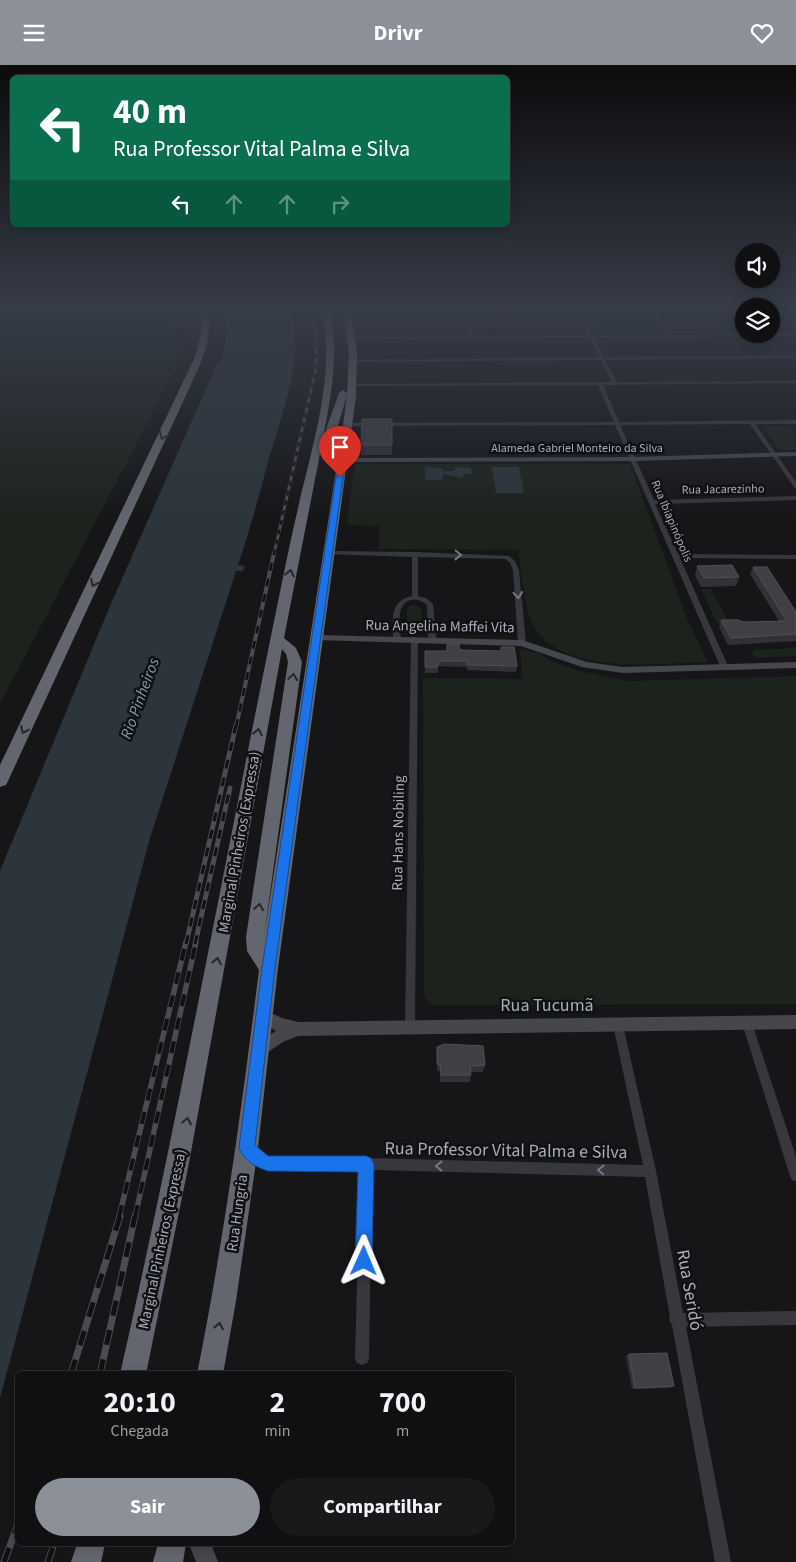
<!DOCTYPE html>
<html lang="pt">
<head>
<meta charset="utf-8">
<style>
	:root { --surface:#101012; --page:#19191b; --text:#f1f3f6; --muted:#9c9d9f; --line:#303032; --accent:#8c9099 }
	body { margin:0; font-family:"Source Sans 3",sans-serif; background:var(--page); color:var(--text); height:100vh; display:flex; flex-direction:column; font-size:19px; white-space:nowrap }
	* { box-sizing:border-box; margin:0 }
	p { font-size:16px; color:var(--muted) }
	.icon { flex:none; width:28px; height:28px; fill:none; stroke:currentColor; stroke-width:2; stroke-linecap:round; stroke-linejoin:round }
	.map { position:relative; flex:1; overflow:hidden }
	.details { position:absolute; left:15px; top:1306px; width:500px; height:175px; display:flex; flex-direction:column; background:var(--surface); border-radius:8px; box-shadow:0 2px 12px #0003,0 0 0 1px var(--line) }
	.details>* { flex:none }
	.banner { position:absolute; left:10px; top:10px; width:500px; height:152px; border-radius:8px; box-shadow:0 2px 12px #0003,0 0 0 1px var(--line); background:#0b6e4f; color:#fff; overflow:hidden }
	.controls { position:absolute; left:735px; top:178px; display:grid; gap:10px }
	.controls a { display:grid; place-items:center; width:45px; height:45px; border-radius:50%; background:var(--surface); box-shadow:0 2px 12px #0003,0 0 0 1px var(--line); font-size:25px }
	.pin { position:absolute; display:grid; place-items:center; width:42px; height:42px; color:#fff; margin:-51px -21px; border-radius:50% 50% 50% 0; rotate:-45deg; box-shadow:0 0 5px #0007 }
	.pin .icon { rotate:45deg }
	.me { position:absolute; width:55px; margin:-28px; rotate:1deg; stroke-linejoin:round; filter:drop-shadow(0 0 4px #0008) }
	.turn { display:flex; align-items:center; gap:18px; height:105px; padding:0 20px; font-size:22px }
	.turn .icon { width:65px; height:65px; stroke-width:2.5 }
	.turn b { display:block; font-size:35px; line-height:42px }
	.lanes { display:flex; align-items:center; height:48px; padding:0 20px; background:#0003; justify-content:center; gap:25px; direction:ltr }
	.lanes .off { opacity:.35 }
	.eta { display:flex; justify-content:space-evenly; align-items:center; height:85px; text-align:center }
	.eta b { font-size:30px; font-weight:700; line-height:35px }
	.primary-button { display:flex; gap:10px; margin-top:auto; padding:10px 20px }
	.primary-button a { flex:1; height:58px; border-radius:30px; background:var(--accent); color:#fff; font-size:20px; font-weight:700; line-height:58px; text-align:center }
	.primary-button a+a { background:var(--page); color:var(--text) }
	header { display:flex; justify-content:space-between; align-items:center; height:65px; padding:0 20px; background:var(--accent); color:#fff; font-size:22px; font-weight:700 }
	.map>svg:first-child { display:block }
</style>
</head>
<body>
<header><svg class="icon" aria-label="menu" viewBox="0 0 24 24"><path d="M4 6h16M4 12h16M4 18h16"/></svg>Drivr<svg class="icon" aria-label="heart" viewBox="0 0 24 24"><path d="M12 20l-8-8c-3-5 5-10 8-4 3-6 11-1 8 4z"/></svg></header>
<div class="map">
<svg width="796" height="1497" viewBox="0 0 796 1497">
	<rect width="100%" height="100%" fill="#161618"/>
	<path fill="#1c231d" d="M0,244C20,243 41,244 62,244C102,244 164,236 184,279L180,296L0,639Z
		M589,250H649L661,268H597Z
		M762,361H790L796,370V385H780Z
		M355,399H630L686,551L708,597C659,598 562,612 533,560C525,545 521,504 518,485L379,484V461L347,460Z
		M701,524H711L729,558H717Z
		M413,539L422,544L421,565L415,568L407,564V543Z
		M796,583V591L755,593L751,585Z
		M520,584L538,588L553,597L580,606L626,616L796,611V939L434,940L426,935L424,928L423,613L523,614Z"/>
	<path fill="#2c353c" d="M223,244H290C307,288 279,357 267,401C258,434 249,468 238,500L245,501L243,506H236L150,773L0,1333V806L110,541L217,299C229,287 227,260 223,244Z
		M425,402L442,403V406H454L455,402L471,403L472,409H463V413L443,409L442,415H425Z
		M492,402H519L524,428H496Z"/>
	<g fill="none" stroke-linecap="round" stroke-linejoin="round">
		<path fill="#37383d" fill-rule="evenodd" d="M464,244H468L469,246H576L575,244H579L580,246H744V248H657L672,270L796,269V271L594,273L604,292L796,291V293L605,295L617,317L796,316V318L603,320L619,357L796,355V359H755L796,417V423L794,422L750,359L620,360L654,435L796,431V435L655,439L678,489L796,490V494L680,493L728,601L727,603H724L720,601L615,360L346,361V359L348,358L614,357L598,320L352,321L350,320L352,319L612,317L601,295L353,297L351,296L353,295L600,292L590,273L353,274L352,272L470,271L465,249H347L345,248L347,247H465ZM469,249H577L588,270L474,271ZM581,249L653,248L668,270H593Z
			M771,246H796V248H771Z
			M328,486L415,487L509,491L515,496L519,505L526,578L522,580L518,578L513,505L510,498L505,494L418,492V531L426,533L433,539L436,574L432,576L428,574L427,540C422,536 418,534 412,535C395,537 400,562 401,574L397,576L393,574C393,555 389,536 412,531V492L326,489L325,488Z
			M411,572H414L418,574L415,961L414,965L410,966L406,965L405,961Z
			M747,953L751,954L752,958L796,1092V1117L792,1115L790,1111L742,958L743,954Z
			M618,955L622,956L623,960L656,1106L683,1248L796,1246V1260L686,1262L731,1497H715L672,1260L669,1255L670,1252L645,1112L372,1105L369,1293L367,1298L362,1300L357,1298L355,1293L360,1105L277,1106L255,1099L244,1089L242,1085L244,1081L248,1079L252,1081L262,1090L277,1094L366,1093L643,1100L613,960L614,956Z"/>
		<path fill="#45474d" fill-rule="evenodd" d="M796,387V391L634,396L358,397L342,399L338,397L358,393L634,392Z
			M318,570L522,575L587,597L623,602L796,597V603L623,608L582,602L521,581L314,575V571Z
			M264,945L282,953L298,957L796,950V964L298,971L283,977L259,993L253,991L251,986L253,981L276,966L259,957L256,952L259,947Z
			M189,1479H211L218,1497H196Z"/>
		<path fill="#63666e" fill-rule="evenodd" d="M199,244H207C212,265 207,282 199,302L8,716L6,720L0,722V700L195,292L202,263Z
			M321,244H329C340,286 331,331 323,373L339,328L343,325L347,328L349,287L342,244H350L357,287L356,331L278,903L258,1083L236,1236L223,1309H197C224,1175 242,1040 259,905L247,886L246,872L288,597L286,589L282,584L189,1098L146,1309H120C176,1064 221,816 271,571C280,528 288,485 298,443C312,382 337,305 321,244ZM347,330L343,360L264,872L302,597L296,583L284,573L320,389L335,371Z
			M77,1479H105L101,1497H71Z
			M158,1479H186L183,1497H153Z"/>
		<defs>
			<path id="rail-far4" d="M274,489L316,303L317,272L311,244"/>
			<path id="rail-far3" d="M236,662L274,488"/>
			<path id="rail-far2" d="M186,879L236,660
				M195,879L230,723"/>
			<path id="rail-far1" d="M119,1152L186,877
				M135,1152L196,877"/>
			<path id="rail" d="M71,1309L120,1151
				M100,1309L135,1151
				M4,1497L18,1459
				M48,1497L54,1479"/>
		</defs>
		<use href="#rail-far4" stroke="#4a4c52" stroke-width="3"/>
		<use href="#rail-far3" stroke="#4a4c52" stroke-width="4"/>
		<use href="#rail-far2" stroke="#4a4c52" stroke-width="5"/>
		<use href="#rail-far1" stroke="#4a4c52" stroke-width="5.5"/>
		<use href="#rail" stroke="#4a4c52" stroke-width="7"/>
		<use href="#rail-far4" stroke="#111113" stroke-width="2" stroke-dasharray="5" stroke-linecap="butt"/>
		<use href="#rail-far3" stroke="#111113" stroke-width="2.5" stroke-dasharray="8" stroke-linecap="butt"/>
		<use href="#rail-far2" stroke="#111113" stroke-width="3" stroke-dasharray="9" stroke-linecap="butt"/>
		<use href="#rail-far1" stroke="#111113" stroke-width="4" stroke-dasharray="12" stroke-linecap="butt"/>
		<use href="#rail" stroke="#111113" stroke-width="5" stroke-dasharray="15" stroke-linecap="butt"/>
	</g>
	<path fill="#323236" d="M392,354V390H361V380Z
		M697,501L739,512L736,521L701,522L695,510Z
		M753,502L796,547V576L728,580L719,562L721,555L743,557L779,556L750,509Z
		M447,579L460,585L500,586L501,582L517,601L516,607L467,605V602L438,601V608H425V586H446Z
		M437,982L485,1000L483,1007H471L470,1017H440V1006H437Z
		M629,1289L674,1321L670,1323L632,1324L626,1291Z"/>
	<path fill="#3f3f44" stroke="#4f5156" d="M362,354H392V380H361Z
		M732,500L739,512L704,513L697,501Z
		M753,502H767L796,547V569L731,573L721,555H738L743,557L787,556Z
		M447,579H459L460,585L501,586V582H514L517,601L467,600V596H438V602H425V586H447Z
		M444,979L483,981L485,1000L470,1001L471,1010H441L440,999H437V982Z
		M667,1288L674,1321L635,1323L629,1289Z"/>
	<defs><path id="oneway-chevron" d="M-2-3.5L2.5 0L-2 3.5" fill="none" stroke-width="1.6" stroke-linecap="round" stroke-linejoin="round" transform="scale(1.25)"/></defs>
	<g stroke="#26262a">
		<use href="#oneway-chevron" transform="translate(163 371) rotate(115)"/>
		<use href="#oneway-chevron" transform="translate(290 508) rotate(-78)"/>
		<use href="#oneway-chevron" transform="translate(94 518) rotate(115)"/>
		<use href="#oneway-chevron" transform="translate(293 612) rotate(-82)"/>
		<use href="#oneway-chevron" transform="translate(24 665) rotate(115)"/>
		<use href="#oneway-chevron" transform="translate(258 667) rotate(-79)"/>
		<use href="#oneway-chevron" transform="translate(259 842) rotate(-82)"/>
		<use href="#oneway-chevron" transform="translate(217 896) rotate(-79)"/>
		<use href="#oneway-chevron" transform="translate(187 1056) rotate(-79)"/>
		<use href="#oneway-chevron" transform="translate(219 1261) rotate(-79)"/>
	</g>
	<g stroke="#757881">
		<use href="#oneway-chevron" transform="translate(458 490) rotate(1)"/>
		<use href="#oneway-chevron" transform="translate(518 530) rotate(85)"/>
		<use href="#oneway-chevron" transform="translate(439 1101) rotate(-179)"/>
		<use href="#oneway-chevron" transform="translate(601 1105) rotate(-179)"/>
	</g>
	<linearGradient id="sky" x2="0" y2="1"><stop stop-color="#0c0c0d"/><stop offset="0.54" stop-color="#363c48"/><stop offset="1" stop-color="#363c48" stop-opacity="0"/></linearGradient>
	<rect width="796" height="454" fill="url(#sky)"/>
	<path fill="#1a73e8" stroke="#114b97" d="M340,410L343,412L275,903L255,1080L268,1091H366L371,1093L374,1099L372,1196L370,1202L364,1204L358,1202L355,1196L358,1107L268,1106C256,1102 244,1096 239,1083L262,903L336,412Z"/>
	<g text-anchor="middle" stroke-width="5" stroke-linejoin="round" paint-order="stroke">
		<g font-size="12" fill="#a8adb8" stroke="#111113">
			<text x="577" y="387">Alameda Gabriel Monteiro da Silva</text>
			<text transform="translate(723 424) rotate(-1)" y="4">Rua Jacarezinho</text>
			<text transform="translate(672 456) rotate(67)" y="4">Rua Ibiapinópolis</text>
		</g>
		<g font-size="15" fill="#a8adb8" stroke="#111113">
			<text transform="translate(440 561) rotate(1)" y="5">Rua Angelina Maffei Vita</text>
			<text transform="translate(398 768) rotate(-89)" y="5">Rua Hans Nobiling</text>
			<text transform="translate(239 777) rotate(-80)" y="5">Marginal Pinheiros (Expressa)</text>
			<text transform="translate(237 1148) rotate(-82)" y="5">Rua Hungria</text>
			<text transform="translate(162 1174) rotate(-78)" y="5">Marginal Pinheiros (Expressa)</text>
		</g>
		<g font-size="16" font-style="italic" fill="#7f9bb3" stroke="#111113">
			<text transform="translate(139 633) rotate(-70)" y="6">Rio Pinheiros</text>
		</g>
		<g font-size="18" fill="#a8adb8" stroke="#111113">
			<text x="547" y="946">Rua Tucumã</text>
			<text transform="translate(506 1085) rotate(1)" y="6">Rua Professor Vital Palma e Silva</text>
			<text transform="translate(690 1225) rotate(80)" y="6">Rua Seridó</text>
		</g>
	</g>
</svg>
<div class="controls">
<a><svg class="icon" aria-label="sound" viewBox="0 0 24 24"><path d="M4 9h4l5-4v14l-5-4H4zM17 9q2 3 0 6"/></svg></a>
<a><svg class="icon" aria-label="layers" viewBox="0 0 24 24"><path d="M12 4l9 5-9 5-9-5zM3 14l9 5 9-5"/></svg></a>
</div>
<div class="pin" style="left:340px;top:412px;background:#d93025"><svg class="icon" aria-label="arrive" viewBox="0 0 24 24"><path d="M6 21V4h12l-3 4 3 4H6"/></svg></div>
<svg class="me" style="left:364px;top:1196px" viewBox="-20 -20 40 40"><path d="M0-17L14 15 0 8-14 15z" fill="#1a73e8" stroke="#fff" stroke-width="4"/></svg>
<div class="banner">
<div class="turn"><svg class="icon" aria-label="left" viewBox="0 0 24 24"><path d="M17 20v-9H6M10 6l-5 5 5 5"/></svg><div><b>40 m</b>Rua Professor Vital Palma e Silva</div></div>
<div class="lanes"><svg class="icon" aria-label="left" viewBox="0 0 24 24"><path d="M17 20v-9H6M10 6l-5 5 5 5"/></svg><svg class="icon off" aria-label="ahead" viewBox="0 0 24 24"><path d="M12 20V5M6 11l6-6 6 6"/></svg><svg class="icon off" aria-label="ahead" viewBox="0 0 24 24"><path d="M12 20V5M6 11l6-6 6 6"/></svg><svg class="icon off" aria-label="right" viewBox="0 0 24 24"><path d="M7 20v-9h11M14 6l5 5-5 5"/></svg></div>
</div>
<section class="details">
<div class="eta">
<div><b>20:10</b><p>Chegada</p></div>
<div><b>2</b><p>min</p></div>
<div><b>700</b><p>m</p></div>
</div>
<div class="primary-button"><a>Sair</a><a>Compartilhar</a></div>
</section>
</div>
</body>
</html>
